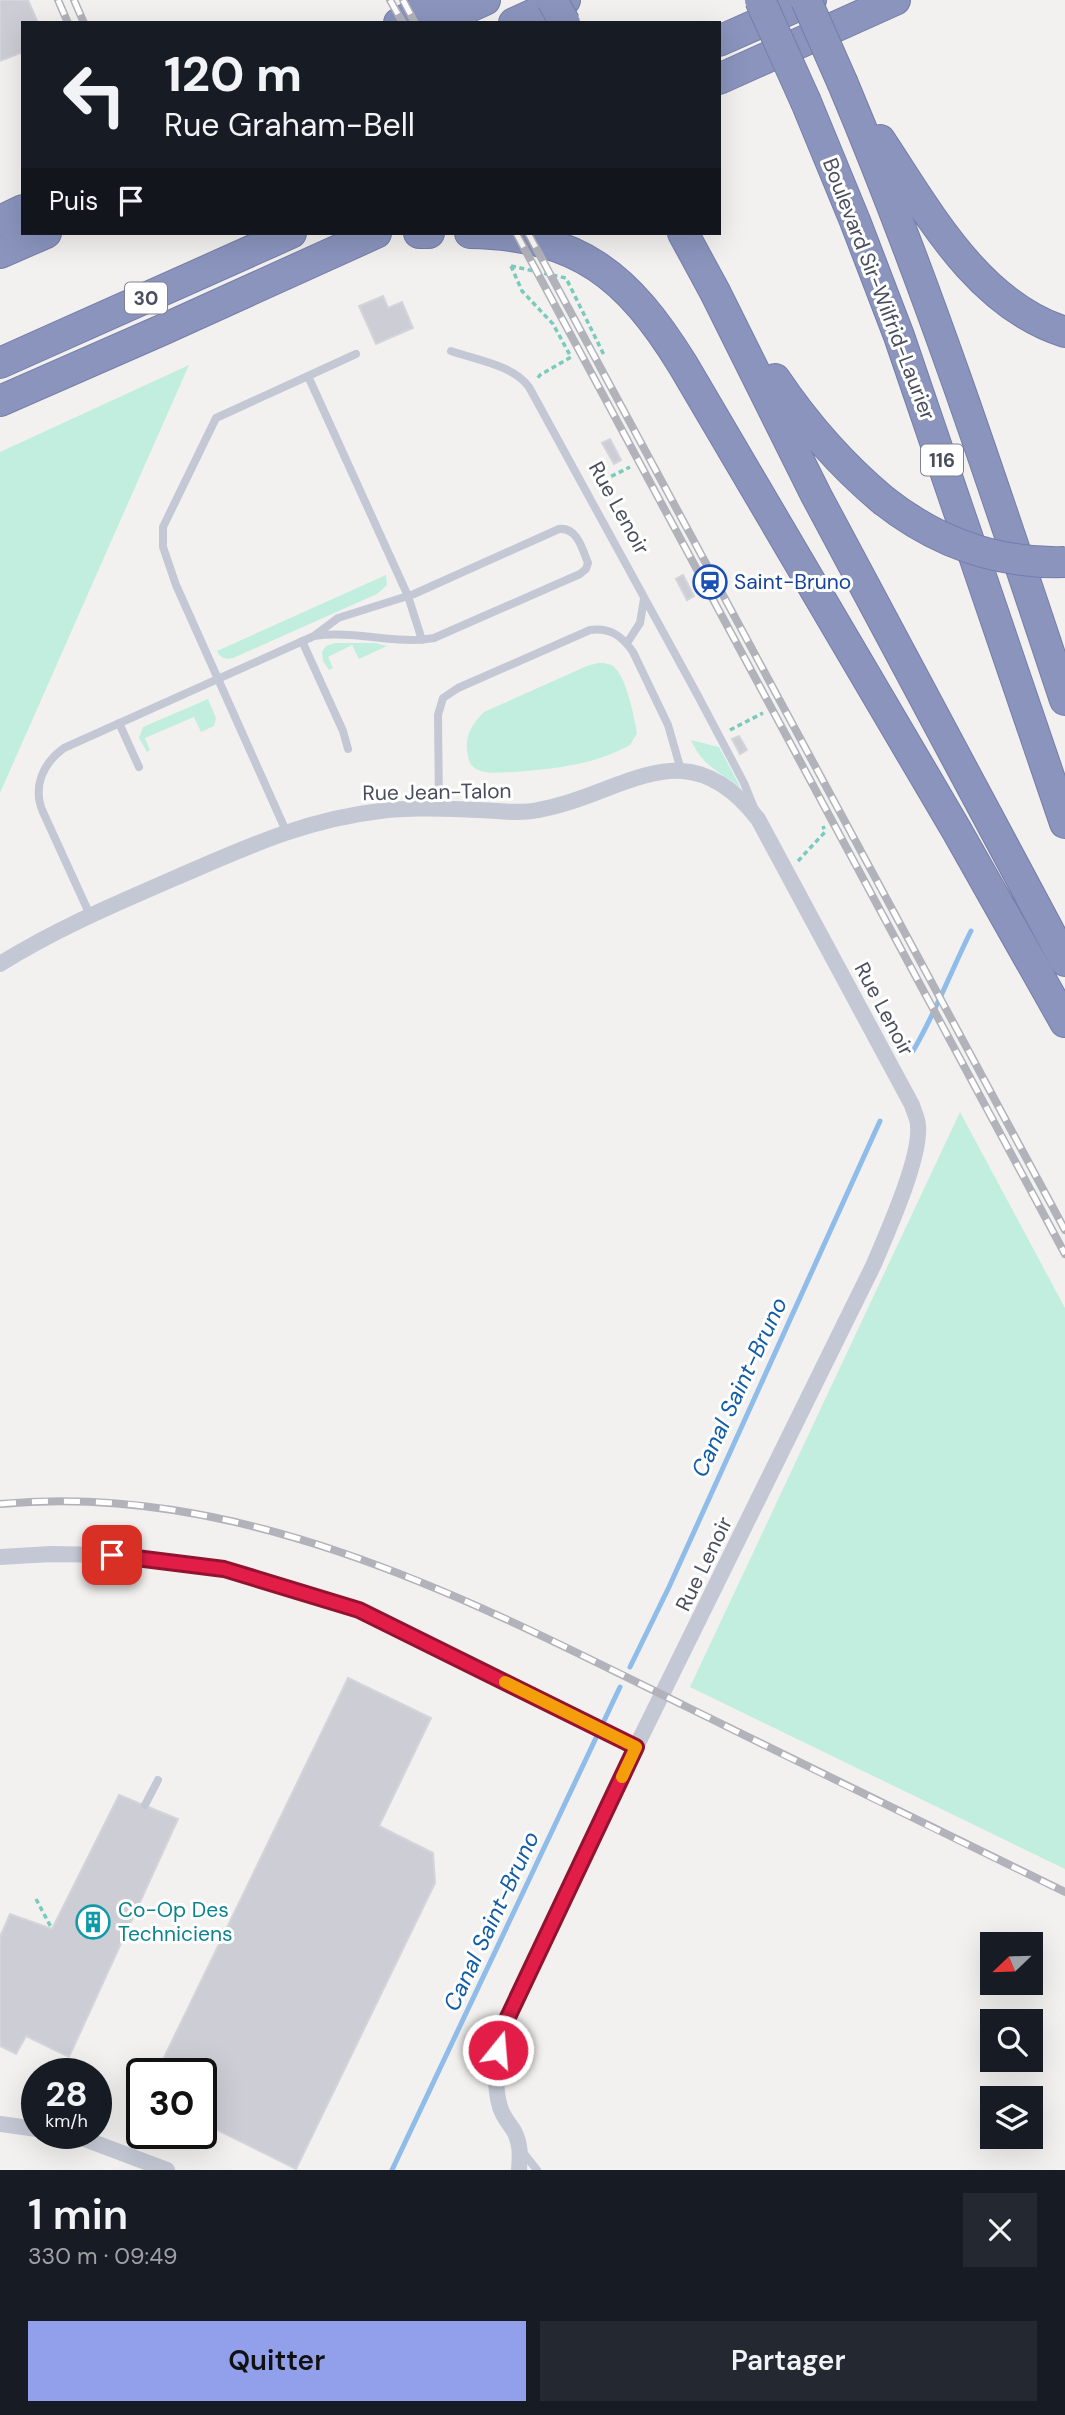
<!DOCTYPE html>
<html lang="fr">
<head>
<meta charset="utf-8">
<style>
	:root { --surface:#171b24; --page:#242831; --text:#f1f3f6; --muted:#9ea1a6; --accent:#92a0eb }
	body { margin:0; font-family:"DM Sans",sans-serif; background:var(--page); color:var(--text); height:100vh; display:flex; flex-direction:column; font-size:26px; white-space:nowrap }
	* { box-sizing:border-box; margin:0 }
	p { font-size:23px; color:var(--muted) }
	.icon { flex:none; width:38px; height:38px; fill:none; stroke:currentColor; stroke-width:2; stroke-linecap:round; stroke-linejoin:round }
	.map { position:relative; height:2170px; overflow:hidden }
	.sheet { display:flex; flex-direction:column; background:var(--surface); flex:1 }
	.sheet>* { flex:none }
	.guide { position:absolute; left:21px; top:21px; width:700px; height:214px; border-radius:0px; box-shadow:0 7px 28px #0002; background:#171b24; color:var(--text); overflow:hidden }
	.needle { width:46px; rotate:247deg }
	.tools { position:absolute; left:980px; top:1932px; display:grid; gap:14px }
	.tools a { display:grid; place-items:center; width:63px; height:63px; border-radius:0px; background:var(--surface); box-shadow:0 7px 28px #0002; font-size:35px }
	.speed { position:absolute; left:21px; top:2058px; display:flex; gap:14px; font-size:35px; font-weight:700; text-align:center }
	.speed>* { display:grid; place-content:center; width:91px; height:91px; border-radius:50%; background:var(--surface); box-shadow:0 7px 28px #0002; line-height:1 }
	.speed small { font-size:18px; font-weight:400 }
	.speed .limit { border:4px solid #111; border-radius:10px; background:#fff; color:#111 }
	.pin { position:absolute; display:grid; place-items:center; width:60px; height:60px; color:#fff; margin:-30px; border-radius:14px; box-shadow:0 4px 10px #0006 }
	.me { position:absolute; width:77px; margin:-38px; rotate:17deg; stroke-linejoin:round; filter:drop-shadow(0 0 5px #0008) }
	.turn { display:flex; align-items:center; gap:24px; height:147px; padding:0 28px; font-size:32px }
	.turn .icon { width:91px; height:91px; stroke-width:2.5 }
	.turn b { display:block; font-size:49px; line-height:60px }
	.then { display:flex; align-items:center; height:66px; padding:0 28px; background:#0003; gap:14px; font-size:26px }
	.round { display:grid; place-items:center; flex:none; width:74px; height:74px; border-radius:0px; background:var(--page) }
	.overview { display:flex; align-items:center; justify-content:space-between; height:119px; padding:0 28px }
	h1 { font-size:42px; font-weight:600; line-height:52px }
	.primary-button { display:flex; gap:14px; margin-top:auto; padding:14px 28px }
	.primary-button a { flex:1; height:80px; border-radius:0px; background:var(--accent); color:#111; font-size:28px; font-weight:600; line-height:80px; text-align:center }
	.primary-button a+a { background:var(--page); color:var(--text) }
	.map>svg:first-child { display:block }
</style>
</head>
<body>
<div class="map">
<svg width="1065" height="2170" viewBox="0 0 1065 2170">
	<rect width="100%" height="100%" fill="#f2f1f0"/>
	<path fill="#c1eedf" d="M189,365L0,793V452Z
		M386,575L387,585L377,594L233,658C226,660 220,658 217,651Z
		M335,643H375L387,646L359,659L352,645L328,657L333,668L329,670L323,661L322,652L326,646Z
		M598,663C604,663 610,663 615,668C627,680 634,716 637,733L630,745C594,765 554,769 514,772C502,772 486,775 476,769C469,765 468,757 467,750C465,734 474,722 484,712L587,666Z
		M208,699L216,718L214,726L201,732L194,717L145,738L150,750L147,752L139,738L143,727Z
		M691,740L719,747L741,788C719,771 703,767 691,740Z
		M960,1112L1065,1308V1869L690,1687Z"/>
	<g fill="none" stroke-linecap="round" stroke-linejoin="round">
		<path stroke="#8fbce9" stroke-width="5" d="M913,1051C936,1012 951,971 971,931
			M630,1667L669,1587L880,1121
			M392,2170L620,1687"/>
	</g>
	<path fill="#cdced5" stroke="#d4d4db" stroke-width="2" d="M0,0H28L38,23H23V52L0,61Z
		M383,296L388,308L402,302L413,328L376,344L359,306Z
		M610,439L621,460L614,464L602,443Z
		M683,575L694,596L687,600L676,579Z
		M739,736L747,750L740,754L732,739Z
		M348,1678L431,1718L379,1826L433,1853L435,1883L296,2169L201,2122V2074H156Z
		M119,1795L178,1819L69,2057L26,2036L16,2054L0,2046V1937L10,1914L52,1929Z"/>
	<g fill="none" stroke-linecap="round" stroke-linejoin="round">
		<defs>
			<path id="motorway" d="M399,23L441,0
				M434,23L485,0
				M514,23L565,0
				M719,41L811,0
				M719,79L895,0
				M843,84C928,286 996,493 1065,700
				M806,102L855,221L899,336L1065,823
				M880,140C928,212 977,304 1065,332
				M0,221L23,210
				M419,233H429
				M470,233C579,235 628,276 683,365L957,831L1065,1022
				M683,233L715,292L816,495L1065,961
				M0,253L46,233
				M0,363L291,233
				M775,379C806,425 840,464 883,500
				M0,401L162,330L376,233"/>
		</defs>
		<use href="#motorway" stroke="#757ea9" stroke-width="32"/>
		<path stroke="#7acbbb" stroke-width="3.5" stroke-dasharray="5 3.5" stroke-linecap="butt" d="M511,266L522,291L553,324L571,357L540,375L537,379
			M511,266L566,278L604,355
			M596,484L630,467
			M730,730L763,713
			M798,861L825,832L823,826
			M36,1899L52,1929"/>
		<path stroke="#c4c8d4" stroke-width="8" d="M451,351C476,360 513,365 529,387L697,694L744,783L755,810
			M308,376L356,354
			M302,641L343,731L348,749
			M627,643L640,623L644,599
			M119,723L139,767
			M439,810L438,715L443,698L458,688L590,630C610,627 622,636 633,652L668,725L681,770
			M286,831L176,585L163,547V527L216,418L308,376L408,596L422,640
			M90,915L43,812C32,787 43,763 64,748L314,636C355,630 396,645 434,638L580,574L586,569L588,563C582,548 577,527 559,529L414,594L338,618L314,636
			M145,1805L158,1780
			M522,2151L537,2170"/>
		<path stroke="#c4c8d4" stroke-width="16" d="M0,964C56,929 115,904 175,878C245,848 303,820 380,811C413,807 447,809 480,810C499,811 519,814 538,810C624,795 685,725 758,819L912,1105C914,1112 918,1119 918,1126C921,1158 887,1233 874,1264L636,1747L500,2034C497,2058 493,2083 500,2107C503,2117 509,2123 514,2131C521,2144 520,2156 519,2170
			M0,1557L51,1554L112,1555L224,1569L359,1610L636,1747
			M0,2124L37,2129
			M62,2133L74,2135L167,2170"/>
		<use href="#motorway" stroke="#8a94bd" stroke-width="30"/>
		<defs>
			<path id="rail" d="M58,0L68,23
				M74,0L84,23
				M390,0L403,23
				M403,0L415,23
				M516,233L1065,1254
				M528,233L1065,1230
				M0,1504C245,1481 475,1602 687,1707C813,1769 939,1831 1065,1892"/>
		</defs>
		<use href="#rail" stroke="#b2b3ba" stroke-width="8"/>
		<use href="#rail" stroke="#fff" stroke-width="5" stroke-dasharray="16" stroke-linecap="butt"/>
		<defs>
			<path id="motorway-bridge" d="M552,0L565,23
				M760,0L806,102
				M806,0L843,84
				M883,500C936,542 997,564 1065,562"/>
		</defs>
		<use href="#motorway-bridge" stroke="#757ea9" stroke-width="32" stroke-linecap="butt"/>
		<use href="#motorway-bridge" stroke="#8a94bd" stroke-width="30"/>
	</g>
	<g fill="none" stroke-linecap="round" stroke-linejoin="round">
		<defs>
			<path id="route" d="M112,1555L224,1569L359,1610L636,1747L500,2034L498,2050"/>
		</defs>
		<use href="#route" stroke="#92132f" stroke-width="18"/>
		<use href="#route" stroke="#e11d48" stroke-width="12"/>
		<path stroke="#f59e0b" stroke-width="12" d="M505,1682L636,1747L622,1777"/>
	</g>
	<defs>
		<symbol id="station-ring" viewBox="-11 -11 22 22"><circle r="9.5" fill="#fff" stroke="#1a4fb4" stroke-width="1.5"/><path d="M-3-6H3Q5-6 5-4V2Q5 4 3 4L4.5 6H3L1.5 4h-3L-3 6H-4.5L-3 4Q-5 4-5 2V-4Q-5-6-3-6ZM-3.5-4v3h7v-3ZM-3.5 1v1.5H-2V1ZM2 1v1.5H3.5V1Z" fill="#1a4fb4"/></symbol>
		<symbol id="building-ring" viewBox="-11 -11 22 22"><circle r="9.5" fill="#fff" stroke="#0f9aa8" stroke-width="1.5"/><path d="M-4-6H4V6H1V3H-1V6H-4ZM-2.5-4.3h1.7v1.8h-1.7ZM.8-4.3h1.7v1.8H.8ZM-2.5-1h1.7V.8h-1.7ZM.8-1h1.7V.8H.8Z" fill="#0f9aa8"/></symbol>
	</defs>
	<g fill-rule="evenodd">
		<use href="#station-ring" x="691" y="563" width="38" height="38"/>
		<use href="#building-ring" x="74" y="1903" width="38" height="38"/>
	</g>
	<g text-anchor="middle" stroke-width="6" stroke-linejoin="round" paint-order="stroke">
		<g fill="#fff" stroke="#80828e" stroke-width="2">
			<rect x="125" y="282.5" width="42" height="31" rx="5"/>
			<rect x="921" y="444.5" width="42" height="31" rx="5"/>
		</g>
		<g font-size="19" font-weight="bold" fill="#494d5d">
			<text x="146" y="305">30</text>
			<text x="942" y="467">116</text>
		</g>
		<g font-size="21" fill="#494d5d" stroke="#fff">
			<text transform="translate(879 289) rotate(69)" y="7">Boulevard Sir-Wilfrid-Laurier</text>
			<text transform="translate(619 508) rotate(61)" y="7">Rue Lenoir</text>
			<text transform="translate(437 792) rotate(-1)" y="7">Rue Jean-Talon</text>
			<text transform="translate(884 1009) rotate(62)" y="7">Rue Lenoir</text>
			<text transform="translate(704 1564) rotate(-64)" y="7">Rue Lenoir</text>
		</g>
		<g font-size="21" fill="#164399" stroke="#fff" text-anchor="start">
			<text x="734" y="589">Saint-Bruno</text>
		</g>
		<g font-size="21" fill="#0d838f" stroke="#fff" text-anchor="start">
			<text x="118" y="1917">Co-Op Des<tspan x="118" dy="24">Techniciens</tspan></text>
		</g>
		<g font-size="23" font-style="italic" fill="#115ca7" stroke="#fff">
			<text transform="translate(739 1387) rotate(-65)" y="8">Canal Saint-Bruno</text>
			<text transform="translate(491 1921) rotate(-65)" y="8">Canal Saint-Bruno</text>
		</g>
	</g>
</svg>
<div class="tools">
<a><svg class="needle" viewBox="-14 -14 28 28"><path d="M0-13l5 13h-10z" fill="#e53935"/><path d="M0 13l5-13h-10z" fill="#9ea1a6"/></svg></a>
<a><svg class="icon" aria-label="search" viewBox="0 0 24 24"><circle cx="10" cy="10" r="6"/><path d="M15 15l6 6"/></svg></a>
<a><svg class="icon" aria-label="layers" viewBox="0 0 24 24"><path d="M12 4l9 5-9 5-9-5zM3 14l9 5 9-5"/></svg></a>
</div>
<div class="speed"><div>28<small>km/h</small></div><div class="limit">30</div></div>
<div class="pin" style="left:112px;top:1555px;background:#d93025"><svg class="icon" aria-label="arrive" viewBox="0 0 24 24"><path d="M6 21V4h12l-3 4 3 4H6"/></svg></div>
<svg class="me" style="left:498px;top:2050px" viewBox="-20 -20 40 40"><circle r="17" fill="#e11d48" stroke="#fff" stroke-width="3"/><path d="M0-11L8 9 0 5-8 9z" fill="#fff"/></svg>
<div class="guide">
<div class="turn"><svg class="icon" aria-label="left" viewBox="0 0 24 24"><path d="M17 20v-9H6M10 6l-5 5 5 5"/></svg><div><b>120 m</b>Rue Graham-Bell</div></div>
<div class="then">Puis<svg class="icon" aria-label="arrive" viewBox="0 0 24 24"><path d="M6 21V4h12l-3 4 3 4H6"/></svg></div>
</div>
</div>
<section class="sheet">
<div class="overview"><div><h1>1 min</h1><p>330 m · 09:49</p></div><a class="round"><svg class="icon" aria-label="close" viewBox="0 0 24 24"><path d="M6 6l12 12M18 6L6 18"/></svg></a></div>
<div class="primary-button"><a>Quitter</a><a>Partager</a></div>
</section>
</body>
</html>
